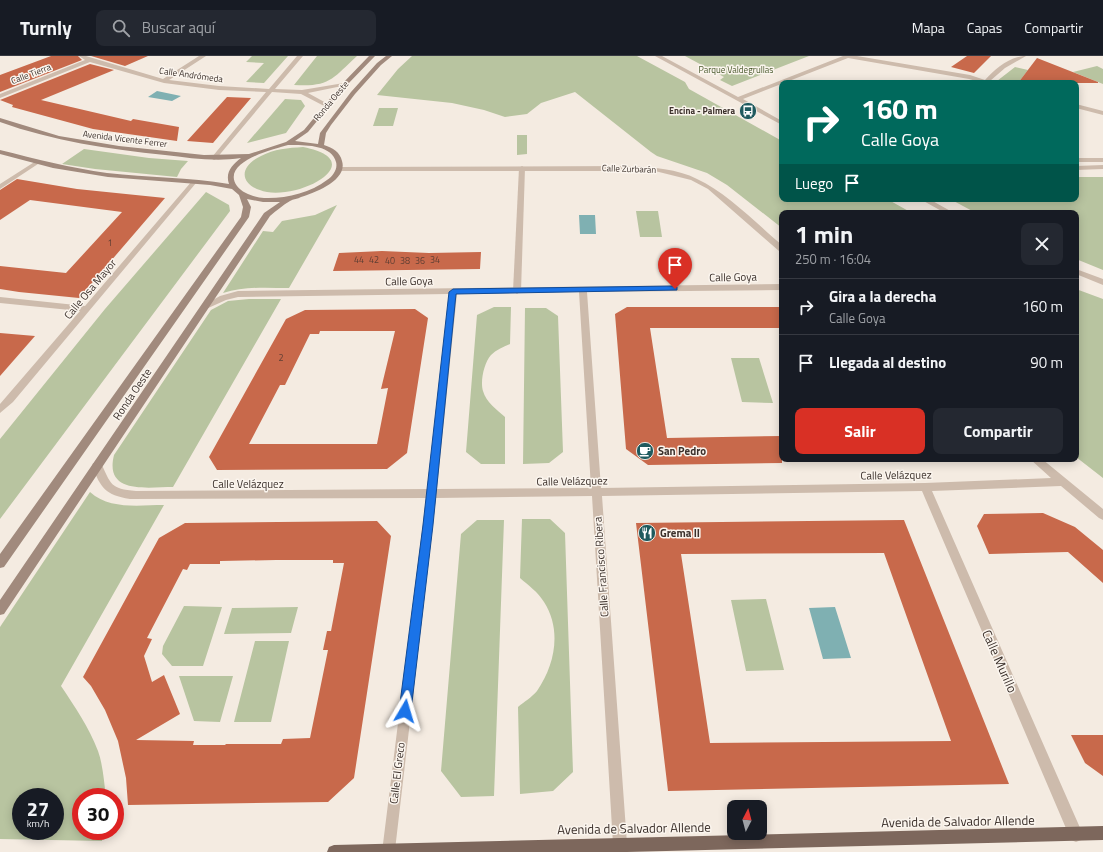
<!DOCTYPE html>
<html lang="es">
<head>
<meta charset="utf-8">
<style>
	:root { --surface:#171b24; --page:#242831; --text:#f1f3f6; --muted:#9ea1a6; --line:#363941; --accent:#d93025 }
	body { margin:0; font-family:"Titillium Web",sans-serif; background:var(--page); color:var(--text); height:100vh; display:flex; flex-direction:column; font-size:15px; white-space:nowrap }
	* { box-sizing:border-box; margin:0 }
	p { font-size:13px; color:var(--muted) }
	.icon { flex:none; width:22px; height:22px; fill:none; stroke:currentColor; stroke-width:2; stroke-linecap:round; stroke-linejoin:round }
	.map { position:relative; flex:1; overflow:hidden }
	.sheet { position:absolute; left:779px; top:154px; width:300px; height:252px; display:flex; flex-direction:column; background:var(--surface); border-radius:8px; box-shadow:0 2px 10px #0003 }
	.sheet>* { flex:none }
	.guide { position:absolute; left:779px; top:24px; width:300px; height:122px; border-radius:8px; box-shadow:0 2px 10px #0003; background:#00695c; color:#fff; overflow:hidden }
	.needle { width:26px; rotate:6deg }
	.fabs { position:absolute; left:727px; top:744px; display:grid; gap:8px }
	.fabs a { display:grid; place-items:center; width:40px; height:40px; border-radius:8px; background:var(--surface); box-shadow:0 2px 10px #0003; font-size:20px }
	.speed { position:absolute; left:12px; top:732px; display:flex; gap:8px; font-size:20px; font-weight:700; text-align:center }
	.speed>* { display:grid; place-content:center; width:52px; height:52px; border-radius:50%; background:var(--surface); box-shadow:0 2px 10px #0003; line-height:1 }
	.speed small { font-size:10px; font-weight:400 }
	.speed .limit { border:6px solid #d22; background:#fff; color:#111 }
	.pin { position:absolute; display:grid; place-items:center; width:34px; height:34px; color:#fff; margin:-41px -17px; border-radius:50% 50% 50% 0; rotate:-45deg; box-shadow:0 0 4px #0007 }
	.pin .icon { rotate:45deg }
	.me { position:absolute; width:44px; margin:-22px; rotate:7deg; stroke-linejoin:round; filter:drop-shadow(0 0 3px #0008) }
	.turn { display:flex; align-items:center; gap:14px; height:84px; padding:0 16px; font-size:18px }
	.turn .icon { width:52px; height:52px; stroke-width:2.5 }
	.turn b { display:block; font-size:28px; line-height:34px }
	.then { display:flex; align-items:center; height:38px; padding:0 16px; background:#0003; gap:8px; font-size:15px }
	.round { display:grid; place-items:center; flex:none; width:42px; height:42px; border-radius:8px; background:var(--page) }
	.headline { display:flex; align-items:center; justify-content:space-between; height:68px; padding:0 16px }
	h1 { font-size:24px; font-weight:700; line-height:30px }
	.primary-button { display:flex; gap:8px; margin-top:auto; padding:8px 16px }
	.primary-button a { flex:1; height:46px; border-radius:8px; background:var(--accent); color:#fff; font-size:16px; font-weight:700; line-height:46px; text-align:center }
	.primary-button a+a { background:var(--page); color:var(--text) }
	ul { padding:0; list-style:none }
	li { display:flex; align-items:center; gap:12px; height:56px; padding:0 16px; border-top:1px solid var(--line) }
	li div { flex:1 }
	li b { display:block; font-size:15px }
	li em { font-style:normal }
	header { display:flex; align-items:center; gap:24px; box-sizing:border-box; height:56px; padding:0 20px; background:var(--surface); border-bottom:1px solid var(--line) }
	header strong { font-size:19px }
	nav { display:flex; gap:22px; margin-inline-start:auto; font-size:14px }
	.search { width:280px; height:36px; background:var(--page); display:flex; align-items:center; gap:10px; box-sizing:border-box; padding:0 14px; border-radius:8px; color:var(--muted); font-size:15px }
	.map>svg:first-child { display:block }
</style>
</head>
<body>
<header>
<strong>Turnly</strong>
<div class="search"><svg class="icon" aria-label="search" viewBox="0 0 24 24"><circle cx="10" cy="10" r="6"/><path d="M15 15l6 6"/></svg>Buscar aquí</div>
<nav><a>Mapa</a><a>Capas</a><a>Compartir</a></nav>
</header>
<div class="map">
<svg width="1103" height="796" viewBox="0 0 1103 796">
	<rect width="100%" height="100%" fill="#f4ebe1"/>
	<path fill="#b8c4a0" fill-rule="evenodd" d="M252,0H288L264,27L246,26L264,7L246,6Z
		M317,0H357C332,23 330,31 294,29Z
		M412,0H637L685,26L689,33L782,85V143H887L912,157H782V172L727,129L707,117L657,100L651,96L575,36L541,47L527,58L505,61L484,54L452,47L377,39L398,13Z
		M685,0H809L732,30L720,24L724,21Z
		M1097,10L1103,13V28L1073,16Z
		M1015,11L1028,14L1018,27L997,25Z
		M285,43L301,44L305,50L286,77L247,87Z
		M379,52H398L393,70H373Z
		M517,79H527V98L517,99Z
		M303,91C370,104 305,142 267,136C241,131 236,112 261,100C274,93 288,92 303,91Z
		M84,93L149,102L188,105L181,113L177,121L95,113L62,108Z
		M1076,121H1103V214L1076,203V157H976L950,143H1076Z
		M206,136L229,149L230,155L0,463V383L105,253Z
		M337,149L289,232C267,232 244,230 223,237L263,175L273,176L282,165L315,159Z
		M636,155H658L662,181H640Z
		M1076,233L1103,243V422L1076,401Z
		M249,243H281L173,431C148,431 104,439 114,399L211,254L228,245Z
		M494,251H511L510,288C503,291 496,294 491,299C484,307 480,325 483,335C486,346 497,354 505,361V408H481L466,396L477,259Z
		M525,252H546L558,260L563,396L549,407L523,408Z
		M731,302H759L773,347L742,346Z
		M90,436C110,454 139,449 164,449L61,630C75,651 89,671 98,695C103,709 104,726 106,741H81V775H103L102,785L0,783V571ZM21,741H55V775H21Z
		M522,463H550L565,477L573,716L553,735L520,738L518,651C524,646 532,641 537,635C555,609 562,574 544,546C538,536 528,529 520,522Z
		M477,464H504L494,740L461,741L441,715L461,478Z
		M766,543L784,614L746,615L731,544Z
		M184,550L222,551L203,610H172L162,598L163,590Z
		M298,551L291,577L224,578L232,552Z
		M255,585H289L271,666H234Z
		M179,620H233L220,666L194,665Z"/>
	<path fill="#7fb0b2" d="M157,35L181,40L172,45L148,41Z
		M579,159H595L596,178H580Z
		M835,551L851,602L823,603L809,552Z"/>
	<path fill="#c8694b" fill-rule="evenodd" d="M51,0H78L82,4L0,36V19Z
		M91,0H148L125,10Z
		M967,0H991L974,17L951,11Z
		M1037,2L1098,26V27H1018Z
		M90,8L114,14L41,44L131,65L133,63L179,71L177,85L93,73L12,51L13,49L0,44Z
		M227,41L251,42L213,87L187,85Z
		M17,123L77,133L165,142L79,242L19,236L0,233V210L66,217L122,156L30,144L0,164V134Z
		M382,195L429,197L481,196L480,213L333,215L339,197Z
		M627,251H782V272H650L667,382L782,380V407L648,409L626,393L615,258Z
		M415,253L428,262L407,397L387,413L217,414L209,401L286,263L305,254ZM320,275H395L381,333L388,332L377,388H249L280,329H285L310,278H319Z
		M0,277L35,280L0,320Z
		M1043,457L1075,471L1103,494V527L1068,496L989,498L977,470L984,458Z
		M904,464L1009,728L668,735L636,467ZM884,497L951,685L710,687L681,498Z
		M377,465L391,480L354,722L328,746L128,749L126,722L118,685L105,654L91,630L83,621L159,482L185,467ZM276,504H333V507H344L331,575H327L323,594H328L310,682L283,683L281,688H226L225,689H193L194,685L136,684L180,658L164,619L152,626L144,600L152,583L147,582L183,513L187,514L190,508H220V505Z
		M1071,679H1103V720L1085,707Z"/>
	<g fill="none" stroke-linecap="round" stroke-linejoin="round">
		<path fill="#cdbbac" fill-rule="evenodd" d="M522,110L525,112L521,235L517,238L513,235L519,112Z"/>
		<path fill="#cdbbac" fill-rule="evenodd" d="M79,0H86L163,23L199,0H206L169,24L219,30L269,33L297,0H303L275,33L302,34L344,27L347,29L308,37L328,48L329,49L326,51L301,38L272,36L216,103L214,104L211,102L212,101L266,36L219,34L164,27L90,6L0,42V38L85,4Z
			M655,0H662L738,41L843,0H857L970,19L985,24C995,13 1010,0 1026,0L1005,12L990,25L992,27H983L969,23L848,2L743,43L782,65V69Z
			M1076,48L1103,55V59L1076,52Z
			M1076,102H1103V106H1076Z
			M36,105L41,106L0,133V128Z
			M1103,109V113L1076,114V110Z
			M631,110C652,111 678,113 697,123C726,136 757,168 782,189V195H779L708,133L691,124L655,115H339L336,113L339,111Z
			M194,124L197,126L196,127L13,346L0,357V348L80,255L0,247V241L85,250L192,125Z
			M920,143H929L954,157H945Z
			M1076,213L1103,223V229L1076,218Z
			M782,228V234L587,236L601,432L925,427L1051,422L1030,403H1042L1103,453V464L1099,462L1061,430L932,435L1081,774L1083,779L1081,784L1076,786L1071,784L922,435L602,440L627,788L625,793L620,795L615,793L613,788L592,440L436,442L395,794L394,796H382L426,442L130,443C105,439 101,432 92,410L93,407H101C111,428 110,433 136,435L427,433L449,238L238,241L226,244L206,253L202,250L220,240L238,235ZM579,236L591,432L437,433L457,238Z"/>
		<path fill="#a18a7d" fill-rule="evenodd" d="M369,0H375L346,30L308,76L295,85L318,88L320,77L351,36L377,7L386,0H392L381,9L355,38L331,69L326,77L324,89C333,92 340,96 342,105C348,124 315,137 301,141C298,143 293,143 290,145C283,149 276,155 270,160L4,558L0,559V544L264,157L280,146H263L247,143L251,151L249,161L4,511L0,512V498L241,161L243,151L239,139L232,133L210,129L108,121L53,112L0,98V94C36,103 71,112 107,117C148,122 189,121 229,128C225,116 232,109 241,102C216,106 190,102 165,99C108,93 53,85 0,66V62L59,80L119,90L204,99L249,98L286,86L304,74L342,28ZM288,89C302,89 332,88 336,106C338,113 333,120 327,124C310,137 285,143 264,142C255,141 243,138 237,130C220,106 274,93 288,89Z"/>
		<path fill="#7d675c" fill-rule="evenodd" d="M1103,770V784L627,796H327L329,791L334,789Z"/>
	</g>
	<path fill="#1a73e8" stroke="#114b97" d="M675,230L677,231V234L456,238L433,469L411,655L409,659L405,661L401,659L399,655L423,469L449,236L453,233Z"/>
	<defs>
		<symbol id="bus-disc" viewBox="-11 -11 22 22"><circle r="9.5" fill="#1f5a5e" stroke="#fbf5ee"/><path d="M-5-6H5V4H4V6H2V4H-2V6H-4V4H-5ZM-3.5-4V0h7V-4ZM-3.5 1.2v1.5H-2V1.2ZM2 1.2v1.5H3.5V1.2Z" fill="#fff"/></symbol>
		<symbol id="cafe-disc" viewBox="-11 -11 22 22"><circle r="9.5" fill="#1f5a5e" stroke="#fbf5ee"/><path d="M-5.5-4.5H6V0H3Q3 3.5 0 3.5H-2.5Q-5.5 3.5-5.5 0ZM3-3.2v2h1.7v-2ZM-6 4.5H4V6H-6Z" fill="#fff"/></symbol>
		<symbol id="restaurant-disc" viewBox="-11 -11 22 22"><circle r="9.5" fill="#1f5a5e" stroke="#fbf5ee"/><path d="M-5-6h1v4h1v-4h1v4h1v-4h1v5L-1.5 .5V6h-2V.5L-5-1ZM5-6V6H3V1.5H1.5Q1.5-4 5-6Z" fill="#fff"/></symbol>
	</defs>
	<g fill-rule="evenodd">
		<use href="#bus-disc" x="738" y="45" width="20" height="20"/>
		<use href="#cafe-disc" x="635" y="385" width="20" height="20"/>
		<use href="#restaurant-disc" x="637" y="467" width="20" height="20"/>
	</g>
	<g text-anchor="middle" stroke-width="3" stroke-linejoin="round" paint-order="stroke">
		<g font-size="9" fill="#4a5a2e" stroke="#fbf5ee">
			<text x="736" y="17">Parque Valdegrullas</text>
		</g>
		<g font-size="9" fill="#3b302b" stroke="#fbf5ee">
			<text transform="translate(31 18) rotate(-21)" y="3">Calle Tierra</text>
			<text transform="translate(191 19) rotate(8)" y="3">Calle Andrómeda</text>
			<text transform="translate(331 45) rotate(-50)" y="3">Ronda Oeste</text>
			<text transform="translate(125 83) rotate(7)" y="3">Avenida Vicente Ferrer</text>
			<text transform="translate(629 113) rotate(2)" y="3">Calle Zurbarán</text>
		</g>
		<g font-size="9" font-weight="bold" fill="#3b302b" stroke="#fbf5ee" text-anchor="end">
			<text x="735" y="58">Encina - Palmera</text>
		</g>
		<g font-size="9" fill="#5e3e33">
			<text x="110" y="190">1</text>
			<text x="359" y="207">44</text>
			<text x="374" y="207">42</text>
			<text x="435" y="207">34</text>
			<text x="390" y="208">40</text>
			<text x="405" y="208">38</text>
			<text x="420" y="208">36</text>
			<text x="281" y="305">2</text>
		</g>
		<g font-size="11" fill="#3b302b" stroke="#fbf5ee">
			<text transform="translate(733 221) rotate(-1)" y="4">Calle Goya</text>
			<text transform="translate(409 225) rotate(-1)" y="4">Calle Goya</text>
			<text transform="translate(90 233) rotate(-50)" y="4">Calle Osa Mayor</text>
			<text transform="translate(132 338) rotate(-56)" y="4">Ronda Oeste</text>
			<text transform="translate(896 419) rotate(-1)" y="4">Calle Velázquez</text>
			<text transform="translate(572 425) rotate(-1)" y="4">Calle Velázquez</text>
			<text x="248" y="432">Calle Velázquez</text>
			<text transform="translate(601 511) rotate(-94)" y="4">Calle Francisco Ribera</text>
			<text transform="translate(397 717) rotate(-83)" y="4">Calle El Greco</text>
		</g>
		<g font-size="11" font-weight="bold" fill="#3b302b" stroke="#fbf5ee" text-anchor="start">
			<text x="658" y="399">San Pedro</text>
			<text x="660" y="481">Grema II</text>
		</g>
		<g font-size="13" fill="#3b302b" stroke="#fbf5ee">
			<text transform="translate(1000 605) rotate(66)" y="5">Calle Murillo</text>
			<text transform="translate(958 765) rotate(-1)" y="5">Avenida de Salvador Allende</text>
			<text transform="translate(634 772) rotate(-1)" y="5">Avenida de Salvador Allende</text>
		</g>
	</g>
</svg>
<div class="fabs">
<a><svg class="needle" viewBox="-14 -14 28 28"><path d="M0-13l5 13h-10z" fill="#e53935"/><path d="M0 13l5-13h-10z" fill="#9ea1a6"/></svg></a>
</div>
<div class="speed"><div>27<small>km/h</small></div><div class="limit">30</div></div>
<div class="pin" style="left:675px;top:233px;background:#d93025"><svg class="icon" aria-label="arrive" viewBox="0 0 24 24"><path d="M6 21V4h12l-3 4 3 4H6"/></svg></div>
<svg class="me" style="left:405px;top:655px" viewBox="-20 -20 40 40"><path d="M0-17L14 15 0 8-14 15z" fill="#1a73e8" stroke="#fff" stroke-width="4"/></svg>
<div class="guide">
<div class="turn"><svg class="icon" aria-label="right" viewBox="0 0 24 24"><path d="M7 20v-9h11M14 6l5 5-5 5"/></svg><div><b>160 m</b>Calle Goya</div></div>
<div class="then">Luego<svg class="icon" aria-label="arrive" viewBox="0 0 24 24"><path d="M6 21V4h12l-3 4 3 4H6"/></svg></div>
</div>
<section class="sheet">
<div class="headline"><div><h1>1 min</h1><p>250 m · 16:04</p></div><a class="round"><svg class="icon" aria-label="close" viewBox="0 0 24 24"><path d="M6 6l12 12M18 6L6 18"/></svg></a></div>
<ul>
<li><svg class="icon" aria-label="right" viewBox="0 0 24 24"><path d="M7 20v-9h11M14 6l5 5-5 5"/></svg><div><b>Gira a la derecha</b><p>Calle Goya</p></div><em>160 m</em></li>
<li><svg class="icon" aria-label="arrive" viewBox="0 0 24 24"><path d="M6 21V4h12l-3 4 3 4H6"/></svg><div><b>Llegada al destino</b></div><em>90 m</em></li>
</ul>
<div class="primary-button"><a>Salir</a><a>Compartir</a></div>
</section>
</div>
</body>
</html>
